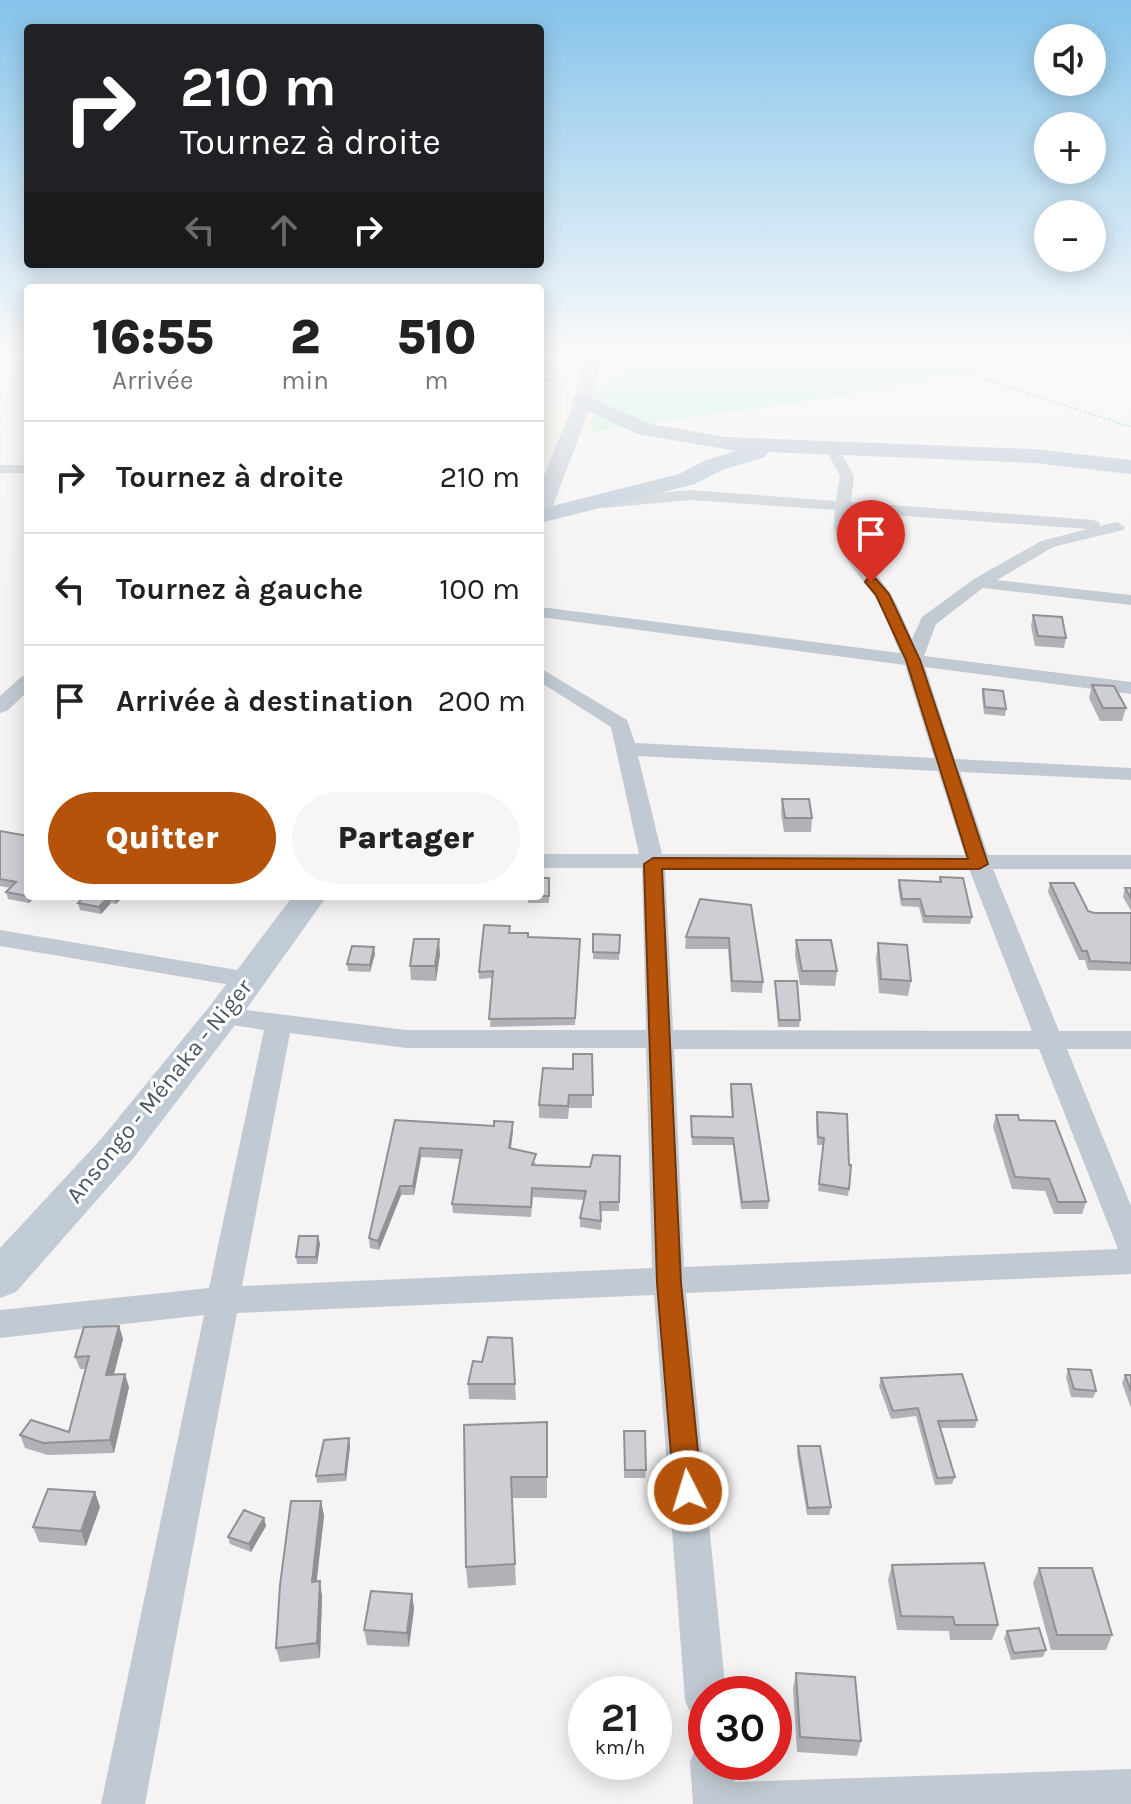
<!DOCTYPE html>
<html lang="fr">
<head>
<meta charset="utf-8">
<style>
	:root { --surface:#fff; --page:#f6f6f6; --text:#222; --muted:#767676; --line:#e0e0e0; --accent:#b45309 }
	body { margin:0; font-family:Karla,sans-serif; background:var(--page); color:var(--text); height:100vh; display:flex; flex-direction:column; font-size:30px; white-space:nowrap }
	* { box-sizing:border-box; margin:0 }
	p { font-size:26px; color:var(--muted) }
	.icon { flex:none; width:44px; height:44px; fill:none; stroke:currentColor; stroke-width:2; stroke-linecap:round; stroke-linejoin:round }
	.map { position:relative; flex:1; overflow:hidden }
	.details { position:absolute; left:24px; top:284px; width:520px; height:616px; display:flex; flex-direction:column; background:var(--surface); border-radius:8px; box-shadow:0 4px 20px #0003 }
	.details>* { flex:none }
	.guide { position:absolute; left:24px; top:24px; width:520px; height:244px; border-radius:8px; box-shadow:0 4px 20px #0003; background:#202124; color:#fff; overflow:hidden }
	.buttons { position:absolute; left:1034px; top:24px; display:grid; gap:16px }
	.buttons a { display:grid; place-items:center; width:72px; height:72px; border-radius:50%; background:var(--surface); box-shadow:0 4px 20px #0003; font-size:40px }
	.speed { position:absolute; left:568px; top:1676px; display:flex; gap:16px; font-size:40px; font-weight:700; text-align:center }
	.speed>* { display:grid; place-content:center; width:104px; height:104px; border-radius:50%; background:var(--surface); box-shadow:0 4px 20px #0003; line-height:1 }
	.speed small { font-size:20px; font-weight:400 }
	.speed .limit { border:12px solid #d22; background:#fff; color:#111 }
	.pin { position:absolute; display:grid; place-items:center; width:68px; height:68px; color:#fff; margin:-82px -34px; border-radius:50% 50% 50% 0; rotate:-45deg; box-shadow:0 0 8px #0007 }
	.pin .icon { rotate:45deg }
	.me { position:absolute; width:88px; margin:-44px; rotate:355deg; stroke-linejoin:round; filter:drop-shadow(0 0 6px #0008) }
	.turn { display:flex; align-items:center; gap:28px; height:168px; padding:0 24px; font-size:36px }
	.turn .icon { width:104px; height:104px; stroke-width:2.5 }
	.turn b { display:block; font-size:56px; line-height:68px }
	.lanes { display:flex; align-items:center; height:76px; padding:0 24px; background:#0003; justify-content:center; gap:40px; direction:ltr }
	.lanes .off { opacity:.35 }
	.eta { display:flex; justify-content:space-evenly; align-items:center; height:136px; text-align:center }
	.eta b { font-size:48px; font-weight:800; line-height:56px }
	.action { display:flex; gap:16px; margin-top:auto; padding:16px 24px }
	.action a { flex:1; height:92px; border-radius:48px; background:var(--accent); color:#fff; font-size:32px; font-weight:800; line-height:92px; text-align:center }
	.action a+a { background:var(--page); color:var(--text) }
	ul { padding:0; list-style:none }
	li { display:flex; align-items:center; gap:24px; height:112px; padding:0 24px; border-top:2px solid var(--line) }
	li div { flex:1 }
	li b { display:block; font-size:30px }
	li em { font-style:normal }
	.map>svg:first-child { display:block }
</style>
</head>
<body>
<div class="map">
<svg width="1131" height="1804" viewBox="0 0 1131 1804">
	<rect width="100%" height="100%" fill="#f5f3f3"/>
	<path fill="#c3f1d5" d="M633,355H1072L827,398L592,432L593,392L629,367Z"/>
	<path fill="#f5f0e5" d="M540,355H633L629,367L593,392L592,432L540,461Z"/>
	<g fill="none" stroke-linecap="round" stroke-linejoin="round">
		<path stroke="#7ad0a6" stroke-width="2" stroke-dasharray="3 2" stroke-linecap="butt" d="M913,355L1131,427
			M540,381L568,376"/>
		<path fill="#c1cad2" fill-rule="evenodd" d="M832,444L837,445L854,476L851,502L1093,520L1099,522L1100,526L1117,522L1125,527L1123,530L1053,547L997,580L1131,595V605L983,588L936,624L924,656L1131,682V694L925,667L955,759L1131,768V780L960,772L988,855H1131V869H993L1059,1031H1131V1049H1067L1131,1206V1274L686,1293L726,1694H706V1721L691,1715L685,1700L654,1295L237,1313L145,1804H101L204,1315L0,1338V1310L209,1288L264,1030L213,1022L209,1016L213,1010L222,1007L406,1030H646L642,868H540V854H639L611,727L540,682V668L627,720L635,743L934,758L905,665L540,617V607L900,653C892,634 885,611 873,594C853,565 830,549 835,510L690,500L603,508L595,503L603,498L690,490L836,501L840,476L825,448ZM850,512L1088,529L1041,541L974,579L922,617L912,639C905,624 899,607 890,593C871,563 846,552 850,512ZM638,756L938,771L965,855L662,854ZM665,868L969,869L1032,1031L673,1030ZM290,1033L406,1048H646L652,1268L242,1286ZM674,1049H1039L1118,1249L684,1267Z
			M0,465H28V473H0Z
			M28,675V691L7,711L0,713V696L21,677Z
			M0,930L249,972L258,974L262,980L258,986L249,988L0,946Z
			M706,1743V1762H732L735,1782L1131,1769V1804H693L690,1762L696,1747Z"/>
		<path fill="#c1cbd6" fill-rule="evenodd" d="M586,355H603L588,413L551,511L540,518V485L570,413Z
			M293,896H327L235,1025L132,1160L16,1292L0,1298V1248L102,1138L209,1007Z"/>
		<path fill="#b3c2d1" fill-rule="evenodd" d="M582,394L651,424L725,437L1034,449L1131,460V474L1034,463L768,452L765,457L722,470L695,484L540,523V509L679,474L706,460L736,451L637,434L575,404L572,400L575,396Z"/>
	</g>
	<path fill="#b0b2b7" d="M1033,615L1066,638L1064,648L1035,646L1031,626Z
		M1092,685L1126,708L1122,721H1100L1089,698Z
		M983,689L1006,709L1005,716L984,714L982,695Z
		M782,799L812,818L811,832H784L781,813Z
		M0,831L28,896H36L29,903L8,899L6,892L11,888L0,886Z
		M940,877L972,917L970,924L923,923L919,907L901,906L898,887L899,880L939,882Z
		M549,878V903H528V896Z
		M1050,883L1088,911L1094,913H1131V971L1088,970L1085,960H1079L1048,892Z
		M1125,888H1131V911L1123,897Z
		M85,896H124L116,904L111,903L101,914L80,910L78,903Z
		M700,899L763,982L762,993L731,992L728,949H685L686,937Z
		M510,933L528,937L580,939L575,1025L490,1027L492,978L479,979V972Z
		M593,934L620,935L619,960L593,959Z
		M796,940L837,971L835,986L800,985L795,955Z
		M878,943L911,981L908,996L879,993L876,958Z
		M375,954L370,972L348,971L347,964Z
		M440,954L436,981L411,980L410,966Z
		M775,981L800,1020L799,1027H778L775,988Z
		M592,1054V1108H569L568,1119L539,1118V1105L573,1069Z
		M731,1084L769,1201L768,1209H741L733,1145H692L691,1116L732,1117L730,1091Z
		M817,1112L849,1165V1189L848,1196L818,1191L823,1145H817L816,1119Z
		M996,1115L1019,1120L1086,1202L1082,1214H1054L1045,1191L1012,1189L993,1127Z
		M395,1120L494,1126L513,1122V1131L511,1149L536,1163L535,1165L590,1167L620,1156L619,1211H601V1230L580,1227V1218L584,1200L533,1197L531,1217L453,1213L452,1204L460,1159L421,1157L414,1195H401L379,1250L370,1248L369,1238Z
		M318,1236L320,1244L317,1264H297L296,1257Z
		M119,1326L123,1339L114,1375L129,1387L114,1453L48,1455L25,1448L20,1435L69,1432L85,1369H80L75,1357Z
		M512,1338L516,1400L469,1399L468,1384L482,1362Z
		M1068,1369L1096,1391L1093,1398L1071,1397L1066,1377Z
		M1125,1375H1131V1408L1122,1383Z
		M881,1378L977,1420L975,1428H941L955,1477L952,1484L935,1485L916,1416L891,1419L879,1386Z
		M547,1422V1498H512L516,1585L468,1588L466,1567L464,1425Z
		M624,1431L646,1470L645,1478H624Z
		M350,1446L346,1481L317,1483L316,1476Z
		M798,1446L831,1507L829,1515H807L797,1454Z
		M95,1492L100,1507L86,1546L39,1542L33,1527Z
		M321,1501L324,1516L316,1582L322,1596L320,1658L280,1662L276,1648Z
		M264,1518L266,1526L251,1552L230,1544L228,1537Z
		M892,1565L998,1625L992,1640H950L949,1631L897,1630L888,1580Z
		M1039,1568L1112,1635L1106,1650H1051L1033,1583Z
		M412,1594L414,1609L409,1647L367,1645L364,1630Z
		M1007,1631L1046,1650L1043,1657L1011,1660L1004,1638Z
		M796,1673L861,1741L857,1756L797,1752L793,1688Z"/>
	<path fill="#909195" d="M28,895V896H36L29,903L27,896Z
		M109,896L111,903L101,914L99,907Z
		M116,896H124L116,904L114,897Z
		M439,939L440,954L436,981L435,966Z
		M374,947L375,954L370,972V965Z
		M513,1122V1131L509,1158V1148Z
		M420,1148L421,1157L414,1195L413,1186Z
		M400,1186L401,1195L379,1250L378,1241Z
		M318,1236L320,1244L317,1264L316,1257Z
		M119,1326L123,1339L110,1388L106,1375Z
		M125,1374L129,1387L114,1453L110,1440Z
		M349,1438L350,1446L346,1481L345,1474Z
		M95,1492L100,1507L86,1546L81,1531Z
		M321,1501L324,1516L315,1597L312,1582Z
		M264,1518L266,1526L251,1552L249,1544Z
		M320,1581L322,1596L320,1658L317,1643Z
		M412,1594L414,1609L409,1647L407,1633Z"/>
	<path fill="#cdcfd5" stroke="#909195" stroke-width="2" d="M1033,615L1062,617L1066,638L1038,636Z
		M1092,685L1114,686L1126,708H1103Z
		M983,689L1003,691L1006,709L985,707Z
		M782,799H809L812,818H785Z
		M0,831L28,836V895L27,896L6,892L16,882L0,879Z
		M940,877L963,878L972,917L925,916L920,899H902L899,880L941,882Z
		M540,878H549V896H540Z
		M1050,883H1074L1088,911L1094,913H1131V963L1090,961L1087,951H1082Z
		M1125,888H1131V898Z
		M85,896H116L114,897L109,896L99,907L78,903Z
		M700,899L751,905L763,982L732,981L729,938L686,937Z
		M484,925L510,926L509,933H528V937L580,939L575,1018L489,1019L493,971L479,972Z
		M593,934L620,935L619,953L593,952Z
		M414,939H439L435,966H410Z
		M796,940H831L837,971H802Z
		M878,943L907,945L911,981L881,979Z
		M352,946L374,947L370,965L347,964Z
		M775,981H797L800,1020H779Z
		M573,1054H592L593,1095H569L568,1106L539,1105L543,1068L573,1069Z
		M731,1084H751L769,1201L742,1202L733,1138L692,1137L691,1116L733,1117Z
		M817,1112L847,1114L849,1165H851L849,1189L819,1184L824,1138L818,1137Z
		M996,1115H1018L1019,1120L1055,1121L1086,1202H1058L1049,1179L1015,1177Z
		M395,1120L494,1126V1121L513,1122L509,1148L536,1154L532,1165L590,1167L593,1155L620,1156L619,1202H600L601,1221L580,1218L586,1191L532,1188L531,1207L452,1204L462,1150L420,1148L413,1186H400L378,1241L369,1238Z
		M299,1236H318L316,1257H296Z
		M119,1326L106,1375L125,1374L110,1440L43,1443L20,1435L31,1420L69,1432L89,1356L75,1357L84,1327Z
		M488,1337L512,1338L515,1384H468L473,1361L482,1362Z
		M1068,1369L1091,1370L1096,1391L1074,1389Z
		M962,1374L977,1420L938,1421L955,1477L937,1478L918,1408L893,1411L881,1378Z
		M1125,1375H1131V1391Z
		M547,1422V1477H511L515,1564L466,1567L464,1425Z
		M624,1431H645L646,1470H625Z
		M349,1438L345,1474L316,1476L324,1440Z
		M798,1446H820L831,1507L808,1508Z
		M48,1489L95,1492L81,1531L33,1527Z
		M291,1501H321L312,1582L320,1581L317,1643L276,1648L280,1585Z
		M244,1510L264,1518L249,1544L228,1537Z
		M984,1563L998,1625H955L953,1617L901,1616L892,1565Z
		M1039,1568H1092L1112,1635H1057Z
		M371,1591L412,1594L407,1633L364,1630Z
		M1039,1628L1046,1650L1014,1653L1007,1631Z
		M796,1673L855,1677L861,1741L800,1737Z"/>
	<linearGradient id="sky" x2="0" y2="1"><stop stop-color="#85c3ea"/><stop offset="0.58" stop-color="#fafafa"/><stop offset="1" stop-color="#fafafa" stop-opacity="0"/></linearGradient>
	<rect width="1131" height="608" fill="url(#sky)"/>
	<path fill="#b45309" stroke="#753606" stroke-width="2" d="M867,579H876L889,594L920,660L988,864L979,869H662L681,1283L702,1491L698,1501L688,1504L678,1501L674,1491L657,1283L644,864L653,858L968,859L906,660L876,595L865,582Z"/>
	<g text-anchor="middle" stroke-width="6" stroke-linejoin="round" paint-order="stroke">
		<g font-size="24" fill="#4a5661" stroke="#fff">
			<text transform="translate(159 1091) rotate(-51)" y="8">Ansongo - Ménaka - Niger</text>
		</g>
	</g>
</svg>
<div class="buttons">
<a><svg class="icon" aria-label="sound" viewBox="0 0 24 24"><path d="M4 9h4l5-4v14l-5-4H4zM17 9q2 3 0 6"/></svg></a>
<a>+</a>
<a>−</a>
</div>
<div class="speed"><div>21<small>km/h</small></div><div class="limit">30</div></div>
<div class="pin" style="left:871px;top:582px;background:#d93025"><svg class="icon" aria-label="arrive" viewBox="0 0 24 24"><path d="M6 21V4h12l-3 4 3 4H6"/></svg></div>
<svg class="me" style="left:688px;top:1491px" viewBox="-20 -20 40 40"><circle r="17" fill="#b45309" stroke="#fff" stroke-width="3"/><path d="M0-11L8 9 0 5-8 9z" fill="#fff"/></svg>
<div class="guide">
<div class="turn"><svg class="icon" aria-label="right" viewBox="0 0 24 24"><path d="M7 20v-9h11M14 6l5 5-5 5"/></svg><div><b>210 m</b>Tournez à droite</div></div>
<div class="lanes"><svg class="icon off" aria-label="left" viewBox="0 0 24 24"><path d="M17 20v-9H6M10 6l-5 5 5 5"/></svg><svg class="icon off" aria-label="ahead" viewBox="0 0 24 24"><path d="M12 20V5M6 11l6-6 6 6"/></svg><svg class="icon" aria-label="right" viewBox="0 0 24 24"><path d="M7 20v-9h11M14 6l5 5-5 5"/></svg></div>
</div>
<section class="details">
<div class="eta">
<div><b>16:55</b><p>Arrivée</p></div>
<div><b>2</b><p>min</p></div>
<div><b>510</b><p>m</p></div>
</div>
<ul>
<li><svg class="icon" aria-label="right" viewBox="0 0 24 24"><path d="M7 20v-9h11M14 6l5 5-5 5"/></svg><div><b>Tournez à droite</b></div><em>210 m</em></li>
<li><svg class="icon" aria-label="left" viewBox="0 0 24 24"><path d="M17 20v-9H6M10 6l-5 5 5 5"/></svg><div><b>Tournez à gauche</b></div><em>100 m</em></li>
<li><svg class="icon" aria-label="arrive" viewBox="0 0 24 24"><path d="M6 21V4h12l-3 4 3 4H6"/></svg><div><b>Arrivée à destination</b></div><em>200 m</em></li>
</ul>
<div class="action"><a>Quitter</a><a>Partager</a></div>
</section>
</div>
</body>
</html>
